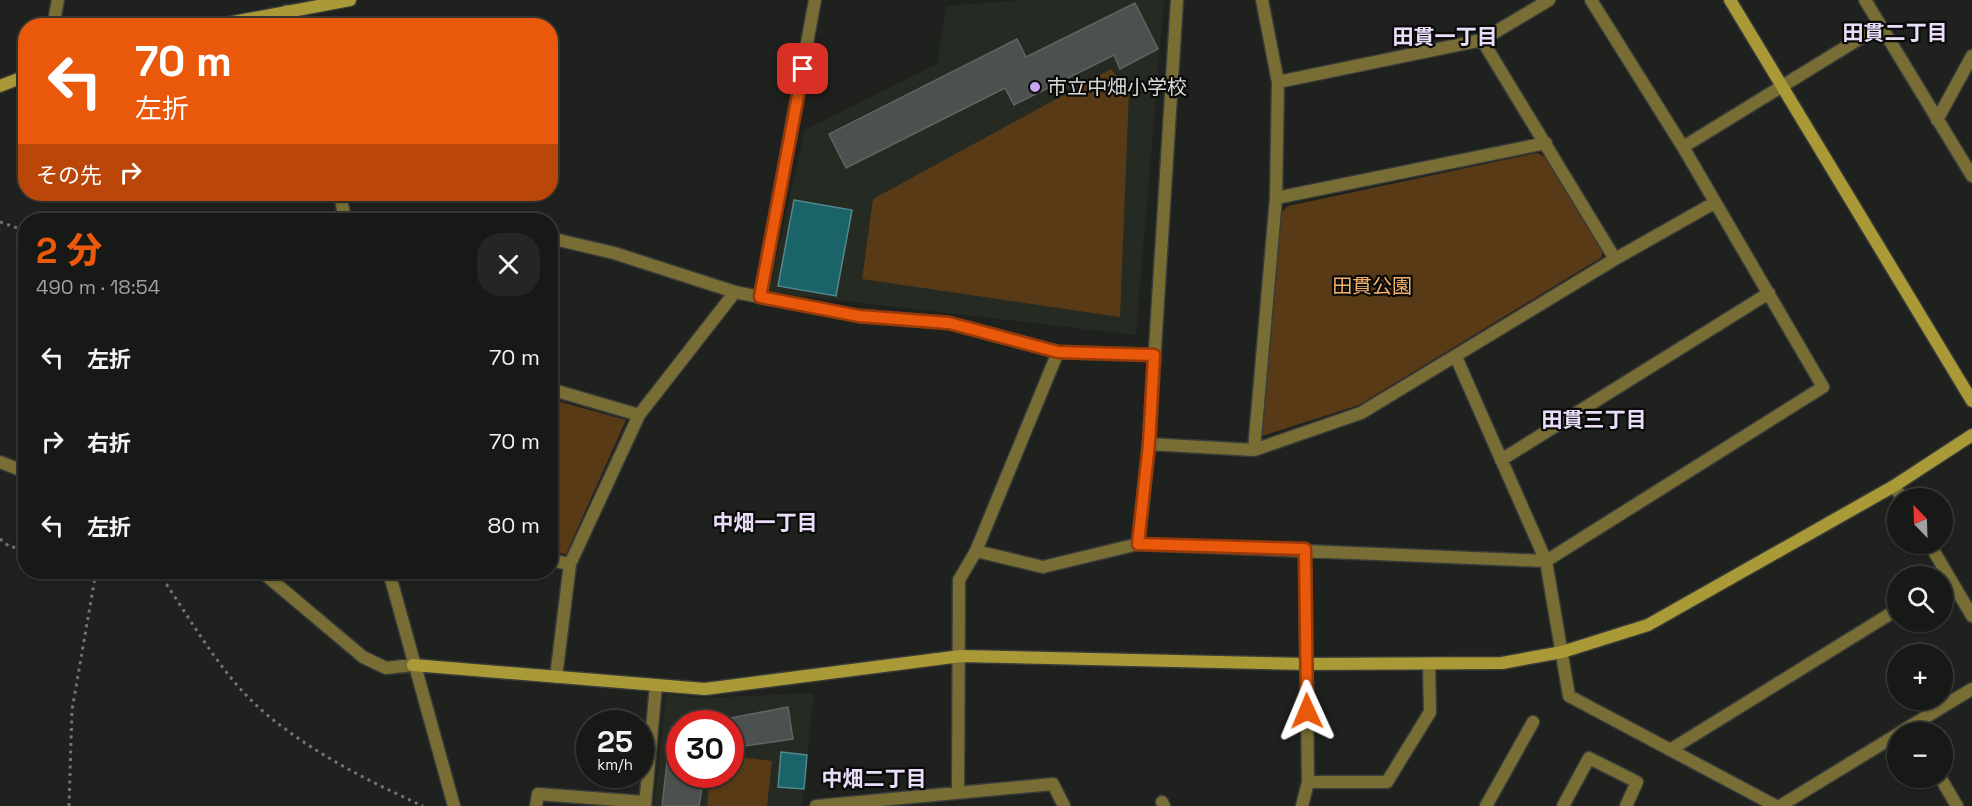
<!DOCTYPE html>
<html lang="ja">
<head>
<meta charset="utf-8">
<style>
	:root { --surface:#171916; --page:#242623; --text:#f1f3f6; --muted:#9ea0a1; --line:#363835; --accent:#ea580c }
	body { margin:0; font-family:"Space Grotesk","Noto Sans JP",sans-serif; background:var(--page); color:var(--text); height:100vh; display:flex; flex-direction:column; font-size:22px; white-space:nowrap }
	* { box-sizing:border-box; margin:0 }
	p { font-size:20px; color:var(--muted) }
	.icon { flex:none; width:33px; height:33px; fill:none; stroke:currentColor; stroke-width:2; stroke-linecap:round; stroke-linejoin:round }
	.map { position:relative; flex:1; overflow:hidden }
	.panel { position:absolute; left:18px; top:213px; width:540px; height:366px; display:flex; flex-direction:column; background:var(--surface); border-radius:24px; box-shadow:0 2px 4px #0004,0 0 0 2px var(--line) }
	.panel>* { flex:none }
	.banner { position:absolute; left:18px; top:18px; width:540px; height:183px; border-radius:24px; box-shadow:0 2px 4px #0004,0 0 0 2px var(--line); background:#ea580c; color:#fff; overflow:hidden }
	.needle { width:39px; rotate:337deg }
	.fabs { position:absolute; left:1887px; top:488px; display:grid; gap:12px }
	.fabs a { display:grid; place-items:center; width:66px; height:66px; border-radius:50%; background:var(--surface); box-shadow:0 2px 4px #0004,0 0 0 2px var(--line); font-size:30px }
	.speed { position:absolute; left:576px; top:710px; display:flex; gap:12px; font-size:30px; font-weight:700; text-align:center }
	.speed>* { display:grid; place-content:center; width:78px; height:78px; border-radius:50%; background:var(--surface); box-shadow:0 2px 4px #0004,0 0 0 2px var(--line); line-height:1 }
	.speed small { font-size:15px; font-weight:400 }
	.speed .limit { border:9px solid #d22; background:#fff; color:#111 }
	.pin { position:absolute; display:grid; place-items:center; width:51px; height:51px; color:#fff; margin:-26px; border-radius:12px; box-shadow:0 3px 9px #0006 }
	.me { position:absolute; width:66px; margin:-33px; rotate:359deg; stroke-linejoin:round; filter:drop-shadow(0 0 4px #0008) }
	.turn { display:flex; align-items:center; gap:21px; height:126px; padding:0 18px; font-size:27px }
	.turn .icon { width:78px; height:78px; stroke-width:2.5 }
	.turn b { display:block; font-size:42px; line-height:51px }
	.then { display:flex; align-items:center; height:57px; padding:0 18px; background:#0003; gap:12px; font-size:22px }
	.round { display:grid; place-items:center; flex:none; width:63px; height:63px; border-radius:24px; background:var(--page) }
	.headline { display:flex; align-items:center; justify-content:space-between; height:102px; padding:0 18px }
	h1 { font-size:36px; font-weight:800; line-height:45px; color:var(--accent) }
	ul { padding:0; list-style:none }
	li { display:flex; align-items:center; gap:18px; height:84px; padding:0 18px }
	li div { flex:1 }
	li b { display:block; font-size:22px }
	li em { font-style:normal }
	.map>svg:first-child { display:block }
</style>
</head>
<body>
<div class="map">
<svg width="1972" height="806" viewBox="0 0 1972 806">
	<rect width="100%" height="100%" fill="#1f211e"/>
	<path fill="#252a22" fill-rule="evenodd" d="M1021,0H1164L1136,335L768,292L805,130L937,64L946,6Z
		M814,693L802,806H654L666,694L701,698ZM680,723H730V774H680Z"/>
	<path fill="#593a17" d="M1111,69L1129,92L1120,317L862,279L873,199Z
		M1537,153L1547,158L1602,250V257L1359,405L1262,436L1281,213L1288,206Z
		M550,399L626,420L566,554L551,552Z
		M731,756L772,761L767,806H707L710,774H730Z"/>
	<path fill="#1a6369" stroke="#54878b" stroke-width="1.5" d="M794,200L852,210L836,296L778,286Z
		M781,752L807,755L804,789L778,787Z"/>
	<path fill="#4c504f" stroke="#606462" stroke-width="1.5" d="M1135,3L1158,49L1120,69L1114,55L1014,105L1005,88L846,168L829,134L1017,39L1026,57Z
		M788,707L793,739L730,748V718Z
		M671,727L680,728V774H704L699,806H662Z"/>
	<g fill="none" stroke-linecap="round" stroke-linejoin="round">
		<defs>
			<path id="street" d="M1865,0L1972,176
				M287,11L301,26
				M53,26L58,0
				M1482,40L1615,259
				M1278,82L1482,40L1549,0
				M1937,120L1972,56
				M1683,147L1880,26
				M340,194L345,220
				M1276,198L1546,143
				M550,238L614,253L735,292L760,297L859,316L949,323L1058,352L1154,355
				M760,297L815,0
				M1456,357L1546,561L1569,696L1776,806
				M550,389L639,415
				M1149,444L1254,450L1361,413L1615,259L1714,203
				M1254,450L1276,198L1278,82L1262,0
				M1501,460L1769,293
				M0,462L26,472
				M1894,486L1902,498
				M1929,543L1972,616
				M1138,544L1149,444L1177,0
				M976,551L1043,567L1138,544L1546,561L1823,387L1683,147L1591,0
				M550,560L570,564
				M262,572L363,657L386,668L413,665
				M389,572L454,806
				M556,677L570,564L639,415L735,292
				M1901,732L1972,689
				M1670,750L1898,609
				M1940,777L1957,806
				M1308,782H1387L1430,712L1429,665
				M958,791L959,580L976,551L1058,352
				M1162,802L1164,806
				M536,806L538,794L645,802
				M645,806L656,685
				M816,806L1053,784L1064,806
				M1302,806L1308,782L1305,549
				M1486,806L1533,722
				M1563,806L1589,758L1637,782L1626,806
				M1780,806L1898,734"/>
			<path id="secondary" d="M1730,0L1972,401
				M212,26L350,0
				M0,86L26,76
				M413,665L705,689L961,656L1306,664L1502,663L1562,652L1648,625L1894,486L1972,435"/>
		</defs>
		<use href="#street" stroke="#393b38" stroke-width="15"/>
		<use href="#secondary" stroke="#393b38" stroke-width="15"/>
		<path stroke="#727471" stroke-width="3" stroke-dasharray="3 4.5" stroke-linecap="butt" d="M0,222L26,231
			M0,539L10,547L26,548
			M158,572C191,619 221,676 266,714C313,753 368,781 423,806
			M69,806L72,710L96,572"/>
		<use href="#street" stroke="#786e35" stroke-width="12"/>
		<use href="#secondary" stroke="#aa9a37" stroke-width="12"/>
	</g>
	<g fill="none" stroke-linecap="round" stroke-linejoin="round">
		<defs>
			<path id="route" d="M803,69L760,297L859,316L949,323L1058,352L1154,355L1149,444L1138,544L1305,549L1307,711"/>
		</defs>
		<use href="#route" stroke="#983908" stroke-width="15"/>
		<use href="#route" stroke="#ea580c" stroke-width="10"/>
	</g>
	<circle fill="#c8a6ef" stroke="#0a0b09" stroke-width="2" cx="1035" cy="87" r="6"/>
	<g text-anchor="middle" stroke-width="4.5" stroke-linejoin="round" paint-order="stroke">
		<g font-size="20" fill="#dadcda" stroke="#0a0b09" text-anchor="start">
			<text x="1047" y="94">市立中畑小学校</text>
		</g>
		<g font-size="20" fill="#f4b16c" stroke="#0a0b09">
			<text x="1372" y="293">田貫公園</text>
		</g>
		<g font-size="21" font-weight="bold" fill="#e9ddf9" stroke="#0a0b09">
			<text x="1895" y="40">田貫二丁目</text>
			<text x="1445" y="44">田貫一丁目</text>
			<text x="1594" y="427">田貫三丁目</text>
			<text x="765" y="530">中畑一丁目</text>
			<text x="874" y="786">中畑二丁目</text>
		</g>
	</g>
</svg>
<div class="fabs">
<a><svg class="needle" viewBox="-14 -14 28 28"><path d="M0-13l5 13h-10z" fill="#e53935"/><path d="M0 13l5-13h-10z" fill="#9ea0a1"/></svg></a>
<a><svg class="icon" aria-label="search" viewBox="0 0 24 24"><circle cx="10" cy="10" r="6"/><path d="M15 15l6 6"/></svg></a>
<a>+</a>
<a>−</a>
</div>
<div class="speed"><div>25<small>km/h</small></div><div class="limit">30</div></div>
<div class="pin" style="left:803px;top:69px;background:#d93025"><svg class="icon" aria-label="arrive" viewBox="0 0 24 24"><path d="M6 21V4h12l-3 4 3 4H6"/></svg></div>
<svg class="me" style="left:1307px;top:711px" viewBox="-20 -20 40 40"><path d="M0-17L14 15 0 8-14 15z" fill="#ea580c" stroke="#fff" stroke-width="4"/></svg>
<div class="banner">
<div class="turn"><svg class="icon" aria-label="left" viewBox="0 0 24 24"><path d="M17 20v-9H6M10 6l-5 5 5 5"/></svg><div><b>70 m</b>左折</div></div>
<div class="then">その先<svg class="icon" aria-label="right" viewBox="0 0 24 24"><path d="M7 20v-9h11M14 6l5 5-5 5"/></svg></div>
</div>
<section class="panel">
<div class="headline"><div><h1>2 分</h1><p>490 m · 18:54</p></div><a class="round"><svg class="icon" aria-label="close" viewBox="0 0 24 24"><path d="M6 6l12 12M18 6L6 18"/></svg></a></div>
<ul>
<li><svg class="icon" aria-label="left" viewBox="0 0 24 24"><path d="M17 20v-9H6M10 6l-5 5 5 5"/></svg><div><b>左折</b></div><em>70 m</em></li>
<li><svg class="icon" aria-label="right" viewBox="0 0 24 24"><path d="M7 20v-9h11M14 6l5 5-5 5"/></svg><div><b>右折</b></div><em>70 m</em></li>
<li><svg class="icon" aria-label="left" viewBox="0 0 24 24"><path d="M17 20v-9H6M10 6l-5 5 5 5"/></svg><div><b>左折</b></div><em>80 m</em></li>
</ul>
</section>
</div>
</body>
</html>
